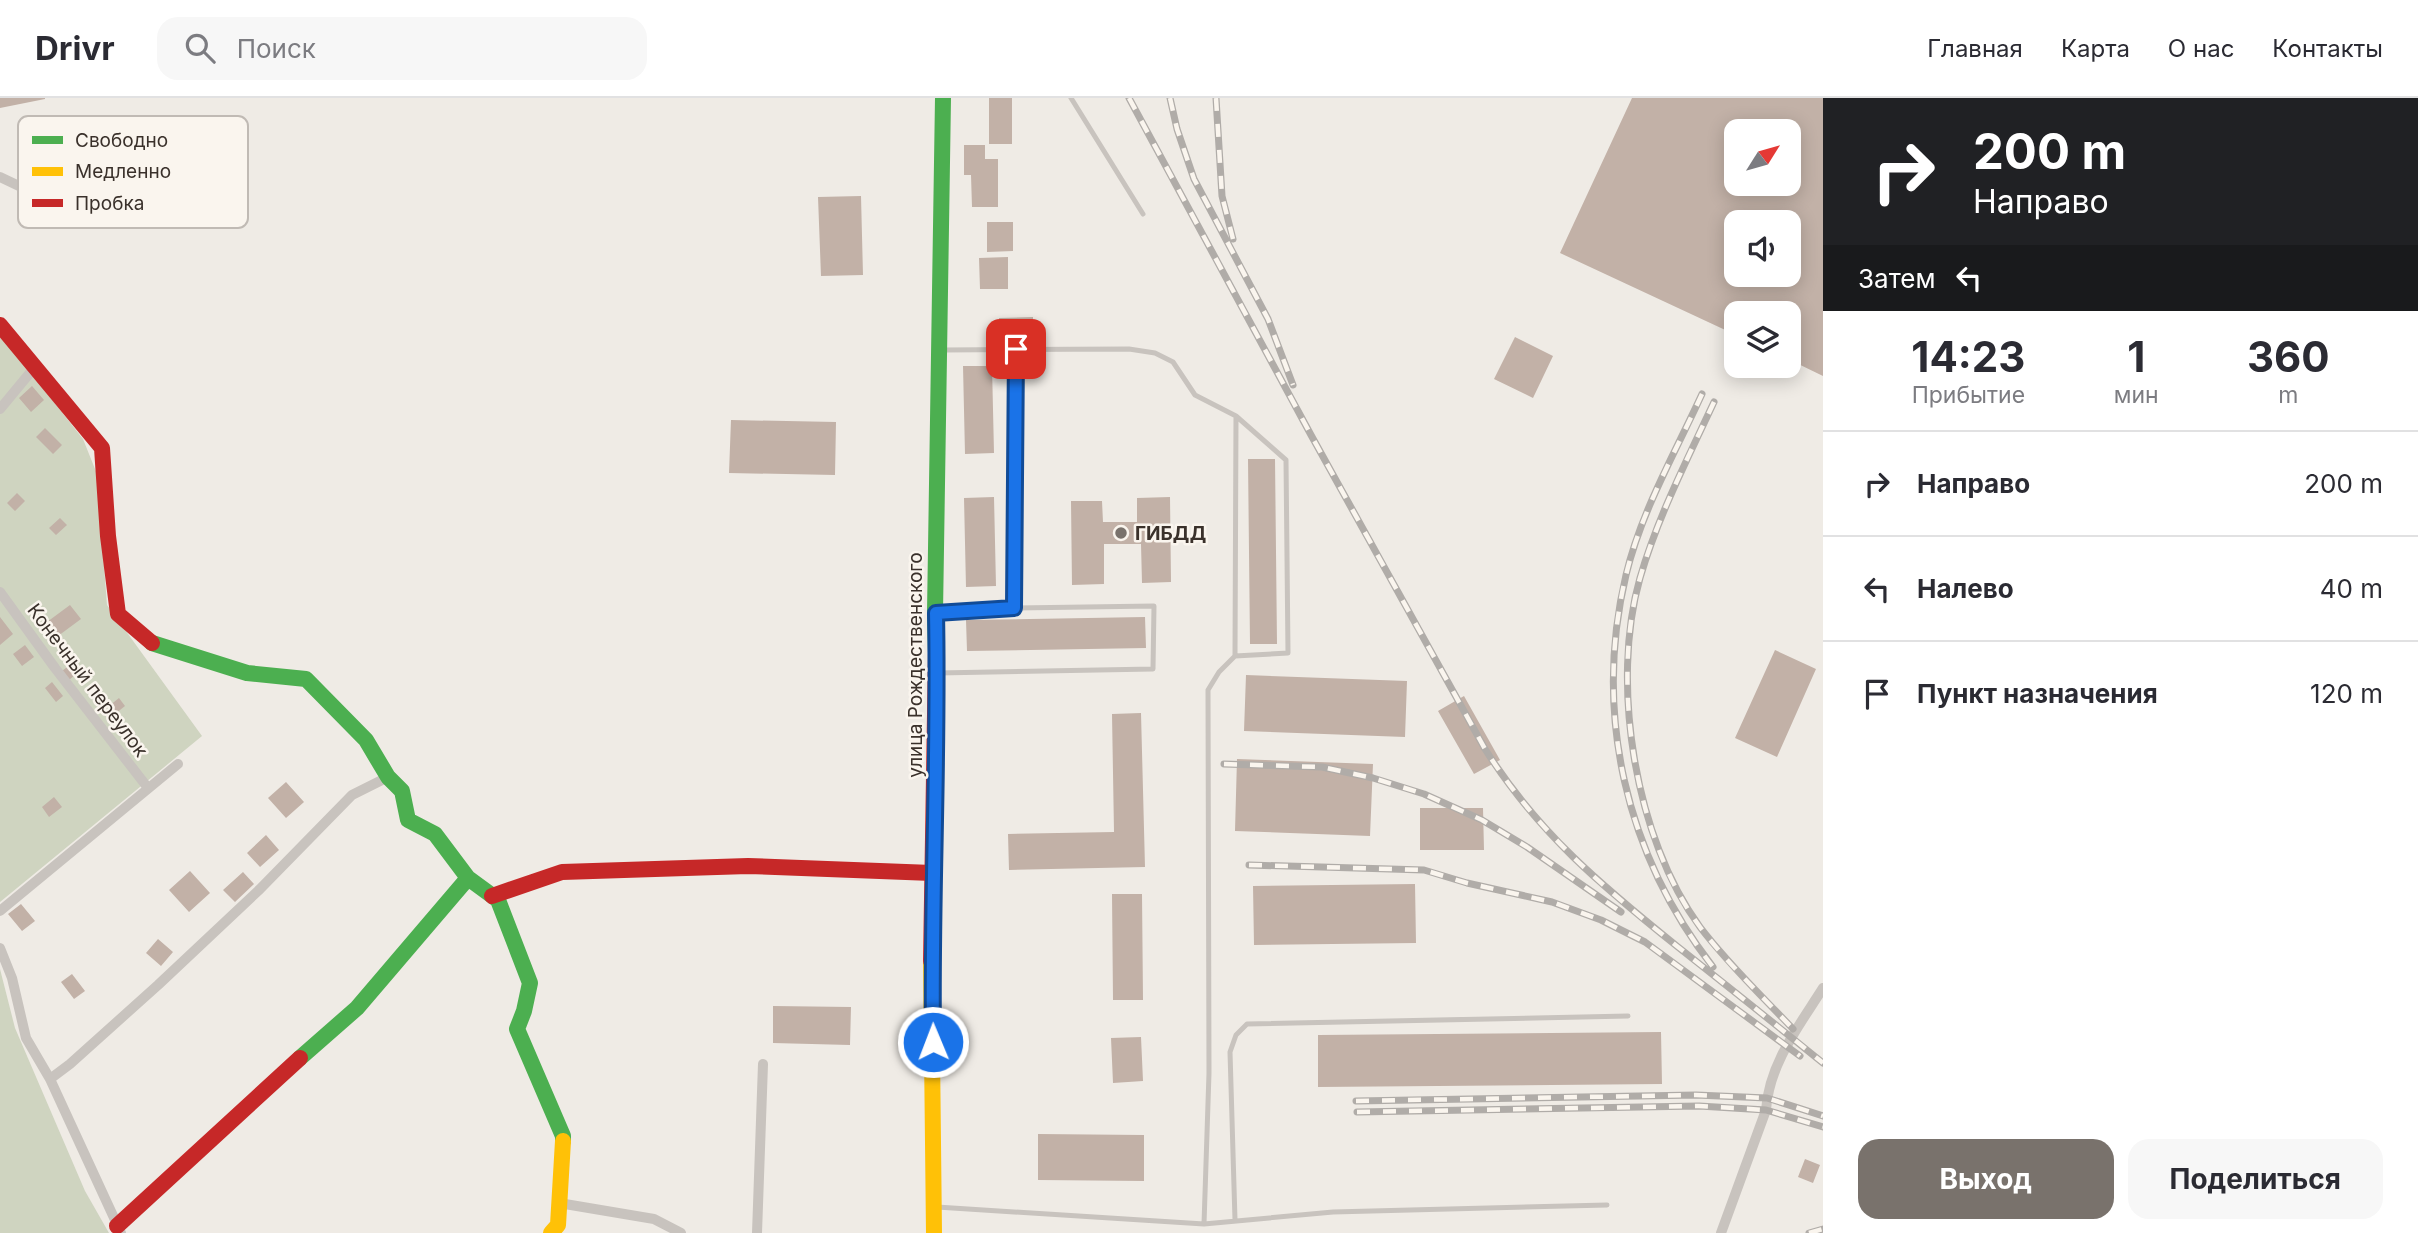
<!DOCTYPE html>
<html lang="ru">
<head>
<meta charset="utf-8">
<style>
	:root { --surface:#fff; --page:#f7f7f7; --text:#2b2b33; --muted:#7c7c81; --line:#e1e1e2; --accent:#79726c }
	body { margin:0; font-family:Inter,sans-serif; background:var(--page); color:var(--text); height:100vh; display:flex; flex-direction:column; font-size:26px; white-space:nowrap }
	* { box-sizing:border-box; margin:0 }
	p { font-size:23px; color:var(--muted) }
	.icon { flex:none; width:38px; height:38px; fill:none; stroke:currentColor; stroke-width:2; stroke-linecap:round; stroke-linejoin:round }
	.map { position:relative; flex:1; overflow:hidden }
	.details { display:flex; flex-direction:column; background:var(--surface); width:595px }
	.details>* { flex:none }
	.hud { background:#202124; color:#fff; overflow:hidden }
	.needle { width:46px; rotate:53deg }
	.tools { position:absolute; left:1724px; top:21px; display:grid; gap:14px }
	.tools a { display:grid; place-items:center; width:77px; height:77px; border-radius:14px; background:var(--surface); box-shadow:0 4px 18px #0003; font-size:35px }
	.pin { position:absolute; display:grid; place-items:center; width:60px; height:60px; color:#fff; margin:-30px; border-radius:14px; box-shadow:0 4px 10px #0006 }
	.me { position:absolute; width:77px; margin:-38px; rotate:359deg; stroke-linejoin:round; filter:drop-shadow(0 0 5px #0008) }
	.turn { display:flex; align-items:center; gap:24px; height:147px; padding:0 35px; font-size:32px }
	.turn .icon { width:91px; height:91px; stroke-width:2.5 }
	.turn b { display:block; font-size:49px; line-height:60px }
	.then { display:flex; align-items:center; height:66px; padding:0 35px; background:#0003; gap:14px; font-size:26px }
	.eta { display:flex; justify-content:space-evenly; align-items:center; height:119px; text-align:center }
	.eta b { font-size:42px; font-weight:700; line-height:49px }
	.primary-button { display:flex; gap:14px; margin-top:auto; padding:14px 35px }
	.primary-button a { flex:1; height:80px; border-radius:21px; background:var(--accent); color:#fff; font-size:28px; font-weight:700; line-height:80px; text-align:center }
	.primary-button a+a { background:var(--page); color:var(--text) }
	ul { padding:0; list-style:none }
	li { display:flex; align-items:center; gap:21px; height:105px; padding:0 35px; border-top:2px solid var(--line) }
	li div { flex:1 }
	li b { display:block; font-size:26px }
	li em { font-style:normal }
	header { display:flex; align-items:center; gap:42px; box-sizing:border-box; height:98px; padding:0 35px; background:var(--surface); border-bottom:2px solid var(--line) }
	header strong { font-size:33px }
	nav { display:flex; gap:38px; margin-inline-start:auto; font-size:24px }
	.search { width:490px; height:63px; background:var(--page); display:flex; align-items:center; gap:18px; box-sizing:border-box; padding:0 24px; border-radius:21px; color:var(--muted); font-size:26px }
	main { display:flex; flex:1; min-height:0 }
	.map>svg:first-child { display:block }
</style>
</head>
<body>
<header>
<strong>Drivr</strong>
<div class="search"><svg class="icon" aria-label="search" viewBox="0 0 24 24"><circle cx="10" cy="10" r="6"/><path d="M15 15l6 6"/></svg>Поиск</div>
<nav><a>Главная</a><a>Карта</a><a>О нас</a><a>Контакты</a></nav>
</header>
<main>
<div class="map">
<svg width="1823" height="1135" viewBox="0 0 1823 1135">
	<rect width="100%" height="100%" fill="#efebe5"/>
	<path fill="#cfd4c0" d="M0,236L83,341L97,376L107,507L202,638L0,804Z
		M0,871L15,930L85,1093L109,1135H0Z"/>
	<path fill="#c2b1a7" fill-rule="evenodd" d="M0,0H45V1L0,10Z
		M989,0H1012V46H989Z
		M1632,0H1823V278L1788,261V215H1736V237L1560,155ZM1736,33H1788V86H1736ZM1736,124H1788V177H1736Z
		M964,47H985V61H998V109H972L971,77H964Z
		M861,98L863,177L821,178L818,99Z
		M987,124H1013V153L987,154Z
		M1008,159V191H980L979,160Z
		M1033,219V237L1000,238L999,220Z
		M1515,239L1553,258L1533,300L1494,281Z
		M963,268H992L994,355L965,356Z
		M32,288L44,302L31,314L19,300Z
		M731,322L836,324L835,377L729,375Z
		M45,330L62,347L53,356L36,339Z
		M1248,361H1275L1277,546H1250Z
		M17,395L25,403L15,413L7,405Z
		M994,399L996,488L966,489L964,400Z
		M1170,399L1171,484L1142,485L1141,446H1104V486L1072,487L1071,403H1102L1103,424H1137V400Z
		M60,420L67,427L56,437L49,430Z
		M70,507L81,521L58,538L47,524Z
		M0,519L13,536L0,547Z
		M1145,519L1146,550L967,553L966,522Z
		M25,547L34,559L22,568L13,556Z
		M1775,552L1816,571L1777,659L1735,640Z
		M75,563L81,572L69,582L62,573Z
		M1246,577L1407,583L1405,639L1244,633Z
		M52,584L63,598L56,604L45,590Z
		M1464,598L1500,662L1474,676L1438,613Z
		M119,600L125,608L115,616L109,608Z
		M1141,615L1145,769L1009,772L1008,736L1114,734L1112,616Z
		M1237,661L1373,666L1370,738L1235,733Z
		M286,684L304,704L286,720L268,700Z
		M54,699L62,709L49,719L42,709Z
		M1420,710H1483L1484,752H1420Z
		M266,737L279,752L260,769L247,755Z
		M190,773L210,795L189,814L169,792Z
		M243,774L254,786L235,804L223,792Z
		M1415,786L1416,845L1254,847L1253,788Z
		M1112,796H1142L1143,902H1113Z
		M21,806L35,823L22,833L8,816Z
		M158,841L173,854L161,868L146,855Z
		M72,876L85,893L74,901L61,884Z
		M773,908L851,909L850,947L773,945Z
		M1661,934L1662,986L1318,989V937Z
		M1141,939L1143,983L1113,985L1111,940Z
		M1038,1036L1144,1037V1083L1038,1082Z
		M1805,1061L1820,1067L1813,1085L1798,1079Z"/>
	<g fill="none" stroke-linecap="round" stroke-linejoin="round">
		<path stroke="#c8c3be" stroke-width="5" d="M1071,0L1143,116
			M1014,510L1016,251
			M1235,558L1236,318
			M938,575L1153,571L1154,508L1014,510L939,515
			M937,1109L1204,1126L1209,975L1208,592L1219,574L1235,558L1288,555L1286,362L1236,318L1195,297L1173,264L1155,255L1129,251L943,252
			M1235,1122L1230,954L1236,937L1247,926L1628,918
			M1204,1126L1333,1114L1607,1107"/>
		<path stroke="#c8c3be" stroke-width="10" d="M0,79L19,88L151,115
			M0,311L34,270
			M0,494L55,570L148,690
			M0,813L178,666
			M0,850L12,880L26,940L50,981L121,1135
			M50,981L70,966L158,887L260,791L352,697L388,679
			M559,1105L654,1121L681,1135
			M757,1135L763,966
			M1721,1135L1766,1012C1769,966 1799,928 1823,890"/>
		<path stroke="#4caf50" stroke-width="16" d="M152,545L247,575L306,581L366,642L388,679L402,693L408,722L435,736L468,780L498,802L530,885L524,913L517,931L563,1038V1043
			M936,555L935,515L943,0
			M300,960L357,910L468,780"/>
		<path stroke="#ffc107" stroke-width="16" d="M931,863L934,1135
			M551,1135L558,1127L563,1043"/>
		<path stroke="#c62828" stroke-width="16" d="M0,227L102,350L108,438L118,516L152,545
			M492,798L562,774L748,768L932,775
			M931,863L936,555
			M117,1128L300,960"/>
		<defs>
			<path id="rail" d="M1129,0L1311,337L1485,651C1538,735 1602,788 1678,849C1726,887 1775,926 1823,965
				M1170,0L1177,31L1194,81L1268,221L1293,287
				M1216,0L1222,98L1233,141
				M1702,296C1675,355 1641,414 1626,477C1593,616 1626,757 1713,869
				M1714,304C1687,362 1658,418 1640,480C1610,585 1635,741 1700,829C1728,866 1762,898 1793,931
				M1224,666L1322,669L1373,680L1424,696L1482,722L1527,749L1621,814
				M1249,767L1424,772L1467,785L1552,804L1601,822L1645,844L1800,958
				M1356,1003L1696,997L1767,1000L1823,1018
				M1357,1014L1699,1008L1766,1012L1823,1029
				M1809,1135L1823,1131"/>
		</defs>
		<use href="#rail" stroke="#b0aca8" stroke-width="7"/>
		<use href="#rail" stroke="#faf5ee" stroke-width="4.5" stroke-dasharray="13" stroke-linecap="butt"/>
	</g>
	<g fill="none" stroke-linecap="round" stroke-linejoin="round">
		<defs>
			<path id="route" d="M933,944C931,801 939,658 936,515L1014,510L1016,251"/>
		</defs>
		<use href="#route" stroke="#114b97" stroke-width="18"/>
		<use href="#route" stroke="#1a73e8" stroke-width="12"/>
	</g>
	<circle fill="#79726c" stroke="#faf5ee" stroke-width="2.5" cx="1121" cy="435" r="7"/>
	<g text-anchor="middle" stroke-width="5" stroke-linejoin="round" paint-order="stroke">
		<g font-size="19" font-weight="bold" fill="#3a312b" stroke="#faf5ee" text-anchor="start">
			<text x="1135" y="442">ГИБДД</text>
		</g>
		<g font-size="19" fill="#3a312b" stroke="#faf5ee">
			<text transform="translate(915 567) rotate(-90)" y="7">улица Рождественского</text>
			<text transform="translate(88 582) rotate(53)" y="7">Конечный переулок</text>
		</g>
	</g>
	<rect x="18" y="18" width="230" height="112" rx="10" fill="#faf5ee" stroke="#c0bab4" stroke-width="2"/>
	<rect x="32" y="38" width="31" height="8" fill="#4caf50"/>
	<rect x="32" y="69" width="31" height="9" fill="#ffc107"/>
	<rect x="32" y="101" width="31" height="8" fill="#c62828"/>
	<g font-size="19" fill="#3a312b">
		<text x="75" y="49">Свободно</text>
		<text x="75" y="80">Медленно</text>
		<text x="75" y="112">Пробка</text>
	</g>
</svg>
<div class="tools">
<a><svg class="needle" viewBox="-14 -14 28 28"><path d="M0-13l5 13h-10z" fill="#e53935"/><path d="M0 13l5-13h-10z" fill="#7c7c81"/></svg></a>
<a><svg class="icon" aria-label="sound" viewBox="0 0 24 24"><path d="M4 9h4l5-4v14l-5-4H4zM17 9q2 3 0 6"/></svg></a>
<a><svg class="icon" aria-label="layers" viewBox="0 0 24 24"><path d="M12 4l9 5-9 5-9-5zM3 14l9 5 9-5"/></svg></a>
</div>
<div class="pin" style="left:1016px;top:251px;background:#d93025"><svg class="icon" aria-label="arrive" viewBox="0 0 24 24"><path d="M6 21V4h12l-3 4 3 4H6"/></svg></div>
<svg class="me" style="left:933px;top:944px" viewBox="-20 -20 40 40"><circle r="17" fill="#1a73e8" stroke="#fff" stroke-width="3"/><path d="M0-11L8 9 0 5-8 9z" fill="#fff"/></svg>
</div>
<section class="details">
<div class="hud">
<div class="turn"><svg class="icon" aria-label="right" viewBox="0 0 24 24"><path d="M7 20v-9h11M14 6l5 5-5 5"/></svg><div><b>200 m</b>Направо</div></div>
<div class="then">Затем<svg class="icon" aria-label="left" viewBox="0 0 24 24"><path d="M17 20v-9H6M10 6l-5 5 5 5"/></svg></div>
</div>
<div class="eta">
<div><b>14:23</b><p>Прибытие</p></div>
<div><b>1</b><p>мин</p></div>
<div><b>360</b><p>m</p></div>
</div>
<ul>
<li><svg class="icon" aria-label="right" viewBox="0 0 24 24"><path d="M7 20v-9h11M14 6l5 5-5 5"/></svg><div><b>Направо</b></div><em>200 m</em></li>
<li><svg class="icon" aria-label="left" viewBox="0 0 24 24"><path d="M17 20v-9H6M10 6l-5 5 5 5"/></svg><div><b>Налево</b></div><em>40 m</em></li>
<li><svg class="icon" aria-label="arrive" viewBox="0 0 24 24"><path d="M6 21V4h12l-3 4 3 4H6"/></svg><div><b>Пункт назначения</b></div><em>120 m</em></li>
</ul>
<div class="primary-button"><a>Выход</a><a>Поделиться</a></div>
</section>
</main>
</body>
</html>
